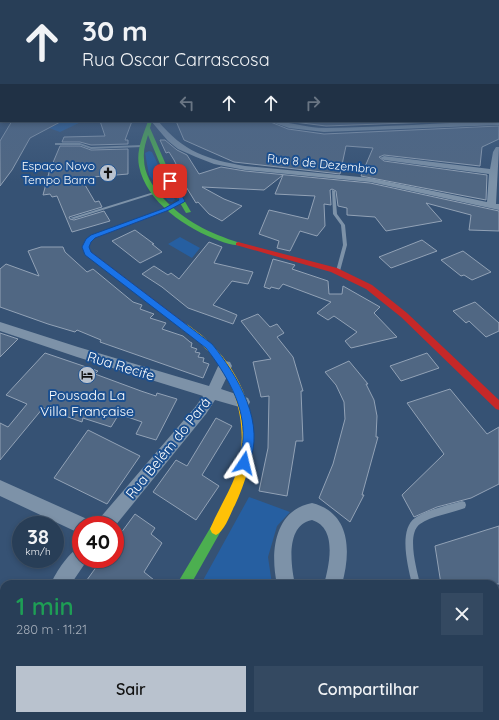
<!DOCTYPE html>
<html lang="pt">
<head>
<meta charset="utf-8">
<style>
	:root { --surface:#283e57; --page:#344961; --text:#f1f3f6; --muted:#a5aeba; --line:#44576d; --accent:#b9c2ce }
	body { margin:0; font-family:Quicksand,sans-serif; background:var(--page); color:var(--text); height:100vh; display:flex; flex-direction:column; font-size:15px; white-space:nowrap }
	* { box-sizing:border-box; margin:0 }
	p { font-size:13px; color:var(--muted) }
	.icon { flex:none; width:22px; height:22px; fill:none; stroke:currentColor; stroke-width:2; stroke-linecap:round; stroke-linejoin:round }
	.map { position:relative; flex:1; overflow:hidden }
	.side { position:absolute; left:0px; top:580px; width:499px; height:140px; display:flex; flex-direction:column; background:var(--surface); border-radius:12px 12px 0 0; box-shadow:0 2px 6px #0003,0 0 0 1px var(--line) }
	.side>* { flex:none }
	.top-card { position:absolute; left:0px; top:0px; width:499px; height:122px; box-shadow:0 2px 6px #0003,0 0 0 1px var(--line); background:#283e57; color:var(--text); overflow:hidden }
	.speed { position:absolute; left:12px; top:516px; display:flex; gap:8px; font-size:20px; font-weight:700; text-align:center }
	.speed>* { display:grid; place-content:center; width:52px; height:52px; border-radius:50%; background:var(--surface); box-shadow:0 2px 6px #0003,0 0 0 1px var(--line); line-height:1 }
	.speed small { font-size:10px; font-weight:400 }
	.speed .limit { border:6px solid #d22; background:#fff; color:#111 }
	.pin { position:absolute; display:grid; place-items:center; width:34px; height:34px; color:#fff; margin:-17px; border-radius:8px; box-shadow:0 2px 6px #0006 }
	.me { position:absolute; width:44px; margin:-22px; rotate:10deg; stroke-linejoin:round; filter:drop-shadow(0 0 3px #0008) }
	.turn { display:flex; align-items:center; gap:14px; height:84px; padding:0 16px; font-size:18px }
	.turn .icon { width:52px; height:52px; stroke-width:2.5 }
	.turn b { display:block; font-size:28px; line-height:34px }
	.lanes { display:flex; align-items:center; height:38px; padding:0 16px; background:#0003; justify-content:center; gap:20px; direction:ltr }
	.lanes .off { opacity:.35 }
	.round { display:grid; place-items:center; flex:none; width:42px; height:42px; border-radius:0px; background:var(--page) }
	.headline { display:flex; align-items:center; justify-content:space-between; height:68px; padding:0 16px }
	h1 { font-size:24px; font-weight:600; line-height:30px; color:#1e9e55 }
	.cta { display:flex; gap:8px; margin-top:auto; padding:8px 16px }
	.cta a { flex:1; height:46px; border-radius:0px; background:var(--accent); color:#111; font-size:16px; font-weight:600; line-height:46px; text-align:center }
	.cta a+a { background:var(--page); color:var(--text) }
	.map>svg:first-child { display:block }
</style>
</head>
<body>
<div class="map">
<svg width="499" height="720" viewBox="0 0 499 720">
	<rect width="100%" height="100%" fill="#365274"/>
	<path fill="#265fa1" d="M64,121H79L81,122L60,132L49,128Z
		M149,151L152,152L175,200L172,202L168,201L149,175L145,153Z
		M180,237L200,248L192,258L168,244Z
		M249,497L290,512L277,526L268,557L272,584H201Z"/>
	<path fill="#506783" stroke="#92a2b6" d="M12,121H62L30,138L12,170L0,186V141Z
		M100,121H132L125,140H128V144L91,145L80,142H62L64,137L105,136Z
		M176,121H268L288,129L324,134L499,126V139L482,147L480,166L384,155L379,157L384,161L487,175L486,200L361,176L373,148L346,146L340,174L234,162L184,140Z
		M286,121H462L326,126Z
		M160,140H165L177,150L187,155L199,174L221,167L245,171L370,183L499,211V231L469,230L471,215L426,203L442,221L386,231L375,217L347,215V208L338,206L336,191L332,189L330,190L331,205L324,204L325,226L317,236L300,231L290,251L277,248L279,241L259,234L269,210L308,219L315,196L275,194L283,175L264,190L202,187L224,199L242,206L222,221L209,214L198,202L196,203L180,177L183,178L174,160L169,152L166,153Z
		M60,146H80L91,150L128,149V174L81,178L95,202L99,201L102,207L69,217L70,219L74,220L104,211L110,221L72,232L57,196L52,197L50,194L43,195L51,165H52Z
		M135,230L154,244H152L162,252L140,263L112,241Z
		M422,240L437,251L391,268L379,257Z
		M209,242L222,247L214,263L253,272L248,284L232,281L213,305L237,315L233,324L188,308L162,287L142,274L154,266L168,275L171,273L179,279Z
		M41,247H63L65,252L87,272L93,269L133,302L142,305L140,309L154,314L150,318L166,323L162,329L183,336L190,342L192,343L191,347L197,349L195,352L200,353L198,357L204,358L203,362L209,364L203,378L100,342L101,340L77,330L75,332L48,324L0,307V269L6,264L39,276L28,251Z
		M463,251L491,272L472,280L464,275L461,276L441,260Z
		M273,259L295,265L292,269L328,281L329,294H342L343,286L380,307L374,313L397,337L351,348L345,341L357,332L334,316L328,320L317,313L331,302L283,284L279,289L271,287L270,289L264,287Z
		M475,302L499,323V331L486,337L469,321L466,323L453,311Z
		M258,314L270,327L277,324L284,333L277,337L293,357L303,391H301L303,441H296L287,496L259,491L268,448L269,396L261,397L253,362L271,359L241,321Z
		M0,333L18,339L0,357Z
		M45,353L98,371L95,374L141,391L156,396L157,393L177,399L156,440L136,434L142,422L119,414L111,427L83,418L82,422L43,408L0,460V423L8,427L27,404L6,395Z
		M427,353L439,368L401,381L390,366Z
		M349,361L368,384H366L374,400L377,416L376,437H378L362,495H364L350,522L319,498L333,464L345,419L344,402L336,385L325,372Z
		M450,389L487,434L499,427V484L471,498L437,507L414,517L402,495L444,454L407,403Z
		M216,418L232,426L202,475L219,486L196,520L153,492L176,460L187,466Z
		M88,430L140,456L107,504L54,478Z
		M135,514L155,528L151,534L162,543L144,572L159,584H84L102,559H115V541Z
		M499,526V584H441L435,546Z"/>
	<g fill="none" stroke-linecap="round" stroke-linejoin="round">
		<path fill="#7d92a8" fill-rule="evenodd" d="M55,143H80L91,147L142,145L144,146L142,147L91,149L80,145H55Z
			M332,190L335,191L337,214L345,225L347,245L340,271L338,273L336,271L343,245L341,225L333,214Z
			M154,192L157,193L74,219L70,218Z
			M462,501L465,502L466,505L465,508C452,513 431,516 420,524C406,534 417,570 420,584H412C408,567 398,530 415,518C426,510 448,505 462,501Z
			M495,649L499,652V665L495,662Z
			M412,716H422L420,720H410Z"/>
		<path fill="#7d92a8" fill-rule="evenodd" d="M498,80L499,81V85L498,84Z
			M0,87H1V91H0Z
			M0,111H1V115H0Z
			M151,121H158C184,152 206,159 245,166L370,178L487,202L489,174L384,160L380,158L384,156L490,169L493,152L496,147H499L496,204H499V210L370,182L245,170L214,164L196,157L178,149L168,141Z
			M269,121C288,121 306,128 326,128C383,127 441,123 499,121V125L324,132L289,128Z
			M0,322L78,347L209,386L220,362L225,361L230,362L232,366L221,389L248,398L250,402L248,406L243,408L215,400L206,414L115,526V525H96L99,519L196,406L203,396L77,357L0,331Z
			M0,480L87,519L90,525H81V534L0,496Z
			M312,503C351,513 351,552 342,584H324C329,566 338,528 312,520C285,525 291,566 295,584H277C270,553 274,510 312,503Z
			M81,546V559H88L71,584H51C55,573 70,551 81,546Z
			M4,654V679L0,681V655Z
			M96,716H129L127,720H95Z"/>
		<path fill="#4caf50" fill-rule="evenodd" d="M148,121H152L150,128L173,181L191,212L186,213L167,181L148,135C146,142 143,150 144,159C144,173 152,186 162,197C184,221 209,233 240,243V245C234,246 226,243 220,241C187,229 146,202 139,166C136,150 143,136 148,121Z
			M216,523L220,525L222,529L191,584H177L212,525Z"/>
		<path fill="#ffc107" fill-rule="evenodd" d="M183,323C188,324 192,328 196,331C227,353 252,395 253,434C253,459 245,483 235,505C230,514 225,531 216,535L212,533L210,529C218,510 229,493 236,474C250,431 238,382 206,349C199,341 189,335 180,328L179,326Z"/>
		<path fill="#c62828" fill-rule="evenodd" d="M180,200L185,201L169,210L95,238L91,242L88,247L91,252L186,324L187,326L183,329L86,255L82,247L86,240L91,236L165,208Z
			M238,242L337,268L372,285L407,313L499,400V410L496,409L401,317L366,289L331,272L236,245V243Z"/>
	</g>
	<linearGradient id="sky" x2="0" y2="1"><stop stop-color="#1e2d40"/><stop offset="0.44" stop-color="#4c6688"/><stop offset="1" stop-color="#4c6688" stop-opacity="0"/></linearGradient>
	<rect width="499" height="181" fill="url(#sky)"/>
	<path fill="#1a73e8" stroke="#114b97" d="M168,179H172L185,201L184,202L169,210L95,238L91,242L89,247L91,252L212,344C238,376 267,424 248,466L244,468L241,466C237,458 243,448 243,439C245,405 226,374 206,348L85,255L82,247L86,239L91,235L165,208L179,200L167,181Z"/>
	<defs>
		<symbol id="church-disc" viewBox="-11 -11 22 22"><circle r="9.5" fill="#b9c2ce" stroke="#1b4f8f"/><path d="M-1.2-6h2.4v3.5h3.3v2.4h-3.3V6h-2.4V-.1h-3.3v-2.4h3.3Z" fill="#111"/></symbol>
		<symbol id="hotel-disc" viewBox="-11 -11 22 22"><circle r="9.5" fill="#b9c2ce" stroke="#1b4f8f"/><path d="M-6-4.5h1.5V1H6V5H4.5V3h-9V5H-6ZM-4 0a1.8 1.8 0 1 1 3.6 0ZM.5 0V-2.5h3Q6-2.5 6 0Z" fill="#111"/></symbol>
	</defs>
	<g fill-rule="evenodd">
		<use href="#church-disc" x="98" y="163" width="20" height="20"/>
		<use href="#hotel-disc" x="77" y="365" width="20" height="20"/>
	</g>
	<g text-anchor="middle" stroke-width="4" stroke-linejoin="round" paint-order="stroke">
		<g font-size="12" fill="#fff" stroke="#1b4f8f">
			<text transform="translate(322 164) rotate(6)" y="4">Rua 8 de Dezembro</text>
		</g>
		<g font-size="12" fill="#fff" stroke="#1b4f8f" text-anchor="end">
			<text x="95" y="170">Espaço Novo<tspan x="95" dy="14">Tempo Barra</tspan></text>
		</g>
		<g font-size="14" fill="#fff" stroke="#1b4f8f">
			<text transform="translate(121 366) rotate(17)" y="5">Rua Recife</text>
			<text transform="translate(168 448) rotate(-51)" y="5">Rua Belém do Pará</text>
		</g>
		<g font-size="14" fill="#fff" stroke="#1b4f8f">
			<text x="87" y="400">Pousada La<tspan x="87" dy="16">Villa Française</tspan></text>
		</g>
	</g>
</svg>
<div class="speed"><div>38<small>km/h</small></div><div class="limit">40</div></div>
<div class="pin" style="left:170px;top:181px;background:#d93025"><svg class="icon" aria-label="arrive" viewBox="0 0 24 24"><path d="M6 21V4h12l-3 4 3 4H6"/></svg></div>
<svg class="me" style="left:244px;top:463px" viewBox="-20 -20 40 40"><path d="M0-17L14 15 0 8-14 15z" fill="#1a73e8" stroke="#fff" stroke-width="4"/></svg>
<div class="top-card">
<div class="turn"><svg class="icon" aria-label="ahead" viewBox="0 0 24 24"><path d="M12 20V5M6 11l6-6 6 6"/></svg><div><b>30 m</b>Rua Oscar Carrascosa</div></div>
<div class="lanes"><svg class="icon off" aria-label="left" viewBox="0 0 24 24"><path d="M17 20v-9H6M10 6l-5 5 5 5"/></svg><svg class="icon" aria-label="ahead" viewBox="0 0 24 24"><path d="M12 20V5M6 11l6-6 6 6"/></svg><svg class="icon" aria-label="ahead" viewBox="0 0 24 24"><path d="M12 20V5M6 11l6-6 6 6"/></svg><svg class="icon off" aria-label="right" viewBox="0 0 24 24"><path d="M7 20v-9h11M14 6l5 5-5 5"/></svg></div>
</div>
<section class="side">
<div class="headline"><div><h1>1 min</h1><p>280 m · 11:21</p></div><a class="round"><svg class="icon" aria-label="close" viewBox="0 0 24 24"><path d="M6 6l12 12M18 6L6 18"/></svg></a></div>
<div class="cta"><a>Sair</a><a>Compartilhar</a></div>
</section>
</div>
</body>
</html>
